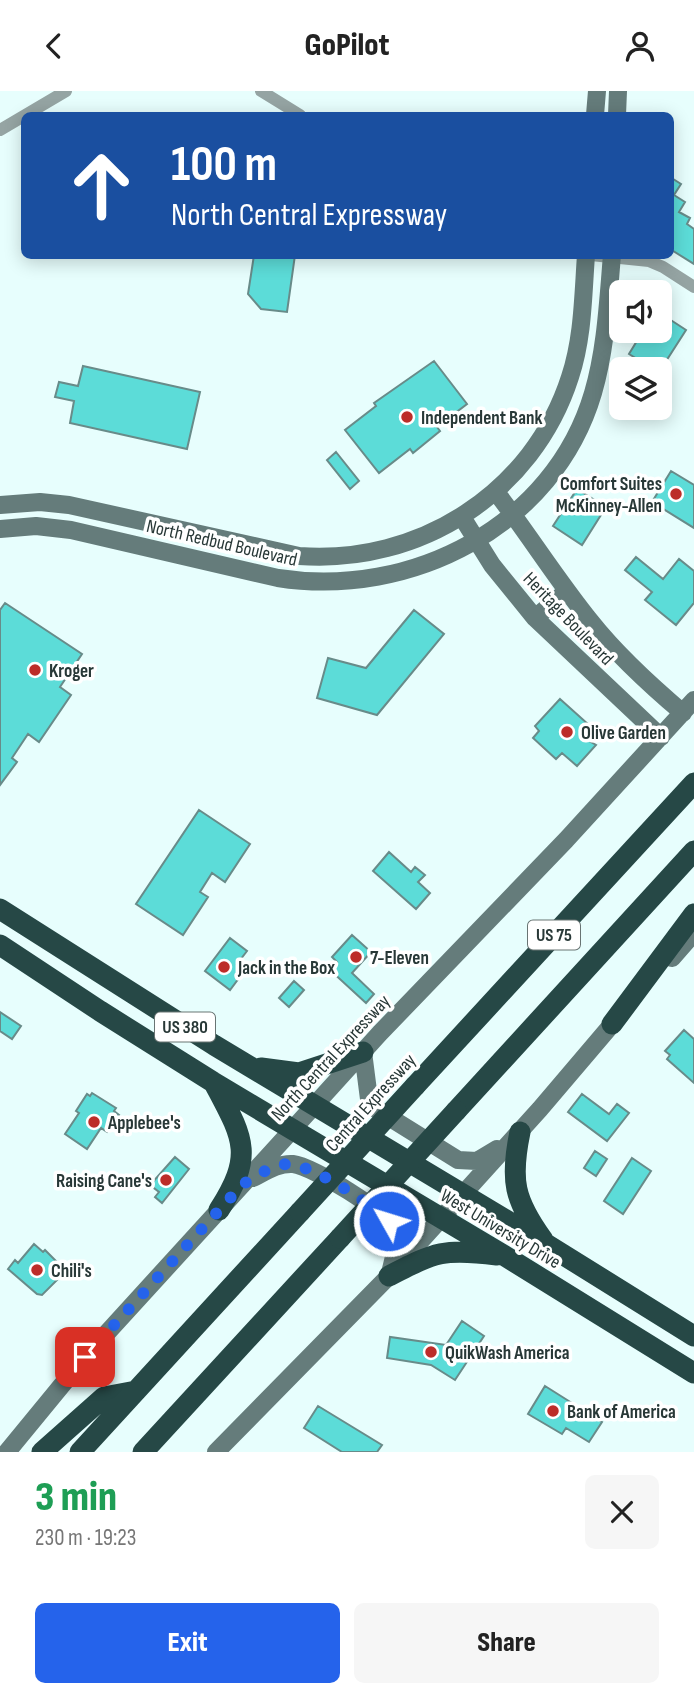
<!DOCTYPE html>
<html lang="en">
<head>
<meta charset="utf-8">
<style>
	:root { --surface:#fff; --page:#f6f6f6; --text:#222; --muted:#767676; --accent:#2563eb }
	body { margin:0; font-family:"Sofia Sans Condensed",sans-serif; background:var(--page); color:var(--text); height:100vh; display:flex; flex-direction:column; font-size:26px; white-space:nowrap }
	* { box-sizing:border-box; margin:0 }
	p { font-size:23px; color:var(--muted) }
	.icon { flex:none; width:38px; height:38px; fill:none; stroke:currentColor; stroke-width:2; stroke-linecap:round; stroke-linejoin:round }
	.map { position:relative; height:1361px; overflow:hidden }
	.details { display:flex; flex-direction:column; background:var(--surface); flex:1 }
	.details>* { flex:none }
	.banner { position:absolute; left:21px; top:21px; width:653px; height:147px; border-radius:10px; box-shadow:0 4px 18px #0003; background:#1a4fa0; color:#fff; overflow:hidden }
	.controls { position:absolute; left:609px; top:189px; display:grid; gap:14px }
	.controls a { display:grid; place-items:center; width:63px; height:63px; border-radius:10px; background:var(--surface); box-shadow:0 4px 18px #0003; font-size:35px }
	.pin { position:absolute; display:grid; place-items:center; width:60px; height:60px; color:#fff; margin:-30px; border-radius:14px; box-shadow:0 4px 10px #0006 }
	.me { position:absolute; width:77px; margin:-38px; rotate:309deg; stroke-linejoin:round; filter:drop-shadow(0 0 5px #0008) }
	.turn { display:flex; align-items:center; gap:24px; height:147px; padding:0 35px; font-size:32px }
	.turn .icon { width:91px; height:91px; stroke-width:2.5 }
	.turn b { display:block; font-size:49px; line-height:60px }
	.round { display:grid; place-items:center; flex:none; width:74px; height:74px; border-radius:10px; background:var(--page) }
	.overview { display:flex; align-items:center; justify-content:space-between; height:119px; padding:0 35px }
	h1 { font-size:42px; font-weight:800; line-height:52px; color:#1e9e55 }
	.button { display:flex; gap:14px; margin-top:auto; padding:14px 35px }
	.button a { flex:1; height:80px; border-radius:10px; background:var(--accent); color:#fff; font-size:28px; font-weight:800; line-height:80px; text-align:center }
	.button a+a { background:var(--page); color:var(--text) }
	header { display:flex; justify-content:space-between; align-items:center; height:91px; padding:0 35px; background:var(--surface); font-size:32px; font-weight:800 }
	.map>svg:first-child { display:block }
</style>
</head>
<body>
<header><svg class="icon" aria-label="back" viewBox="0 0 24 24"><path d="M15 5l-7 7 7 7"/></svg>GoPilot<svg class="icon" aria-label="person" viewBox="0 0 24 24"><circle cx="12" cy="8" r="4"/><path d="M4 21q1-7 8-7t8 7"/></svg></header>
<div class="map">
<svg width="694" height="1361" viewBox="0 0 694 1361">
	<rect width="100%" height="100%" fill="#e7fefd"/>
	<path fill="#5cdcd8" stroke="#688b89" stroke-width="2" d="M670,86L681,93L674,104L685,111L679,121L690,127L687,133L694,138V173L670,158Z
		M254,164H295L287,221L261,218L248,203Z
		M660,222L686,239L661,278H630L637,268L629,263L643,240H660Z
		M434,270L467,313L437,336L440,340L413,362L410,358L379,382L345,339L376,315L374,312Z
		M83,275L200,301L187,358L70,332L74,310L55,306L59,291L78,295Z
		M336,361L359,390L350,398L327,369Z
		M671,380L694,394V437L652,411Z
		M577,398L606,416L582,454L553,435Z
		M636,466L663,488L679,468L694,480V512L676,534L645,509L652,501L625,479Z
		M5,512L82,563L60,596L71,604L39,651L28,643L12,667L17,671L0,694V519Z
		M414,519L444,543L377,624L317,607L328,567L366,577Z
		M560,608L599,643L591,651L596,654L577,675L562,662L556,668L533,647L539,640L535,635Z
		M199,719L250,753L225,791L212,782L200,801L208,806L183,844L136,813Z
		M389,761L411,781L415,776L425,784L418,791L430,802L416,818L373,780Z
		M352,844L371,861L352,882L374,903L366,912L330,879L337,871L332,866Z
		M230,847L247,860L237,873L245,879L230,899L205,880Z
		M294,890L304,899L289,916L279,907Z
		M0,921L21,935L12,948L0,940Z
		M684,939L694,948V992L667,968L670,964L665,960Z
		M92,1002L116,1017L114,1020L119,1024L107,1041L101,1037L87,1058L65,1043L79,1022L76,1020L87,1003L90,1005Z
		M582,1003L609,1023L617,1013L629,1022L607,1050L568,1021Z
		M595,1060L607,1068L596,1085L584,1077Z
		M175,1066L189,1078L162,1112L155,1106L159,1101L150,1094Z
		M632,1067L651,1080L623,1123L604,1110Z
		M34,1153L43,1161L45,1159L64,1178L63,1183L42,1204L37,1203L8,1178L15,1169L18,1172Z
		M462,1230L484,1245L455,1289L431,1274L387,1267L390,1246L446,1254Z
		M545,1295L602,1331L589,1351L566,1337L562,1343L528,1323Z
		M318,1315L382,1354L377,1361H342L304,1337Z"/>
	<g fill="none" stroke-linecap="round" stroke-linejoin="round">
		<path stroke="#95a4a3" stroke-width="12" d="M261,0L300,24
			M0,39L66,0
			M591,164L649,170L663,176L694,196"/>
		<path stroke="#657c7b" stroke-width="18" d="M595,24L597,0
			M617,24L618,0
			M496,401C529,444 557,489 591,531C618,565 650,594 683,622
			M0,414L40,411L69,414L299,465C419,474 533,402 570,286C583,247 583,205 586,164
			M462,426L492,474L535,527L661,646
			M0,438L36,435L71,439L278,487C411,508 554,435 593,302C606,258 608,210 612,164
			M535,527L567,500
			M672,867L694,842
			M363,961L369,1008L376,1018L458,1069L477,1070L497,1058
			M253,1087C265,1081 278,1072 293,1073C312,1075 388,1121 395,1139C399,1152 393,1169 390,1182
			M7,1361L85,1266L293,1038L380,942L566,749L694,609
			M216,1361L389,1185L540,1018L620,924"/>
		<path stroke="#264846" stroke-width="21" d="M0,818L214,954L546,1153L694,1245
			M0,854L100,920L213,991L505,1165L694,1282
			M612,933L694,823
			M261,977L299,982L363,961
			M214,992C243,1047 255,1063 219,1119
			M415,995L694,692
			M456,1020L694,760
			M520,1041C510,1089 514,1109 543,1149
			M389,1185C436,1161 443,1157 497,1164
			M42,1361L104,1306L136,1300
			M80,1361L300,1121
			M143,1361L340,1147"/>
		<path stroke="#264846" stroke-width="21" d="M300,1121L415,995
			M340,1147L456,1020"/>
	</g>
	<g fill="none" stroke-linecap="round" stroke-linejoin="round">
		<path stroke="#2563eb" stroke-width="12" stroke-dasharray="0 21.6" d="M85,1266L242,1094C255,1086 270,1075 286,1073C308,1071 373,1114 389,1130"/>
	</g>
	<g fill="#bc2d29" stroke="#fff" stroke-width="2.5">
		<circle cx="407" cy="326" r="7"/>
		<circle cx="676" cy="403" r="7"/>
		<circle cx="35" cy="579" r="7"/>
		<circle cx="567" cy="641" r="7"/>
		<circle cx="356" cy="866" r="7"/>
		<circle cx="224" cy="876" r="7"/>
		<circle cx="94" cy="1031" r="7"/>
		<circle cx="166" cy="1089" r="7"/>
		<circle cx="37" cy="1179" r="7"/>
		<circle cx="431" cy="1261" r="7"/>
		<circle cx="553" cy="1320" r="7"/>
	</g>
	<g text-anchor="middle" stroke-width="7" stroke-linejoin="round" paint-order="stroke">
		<g fill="#fff" stroke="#687473" stroke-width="2">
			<rect x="528" y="829.5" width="52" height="29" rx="5"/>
			<rect x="155" y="921.5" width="60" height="29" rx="5"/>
		</g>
		<g font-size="18" font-weight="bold" fill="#283837">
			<text x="554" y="850">US 75</text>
			<text x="185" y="942">US 380</text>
		</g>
		<g font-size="19" font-weight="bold" fill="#283837" stroke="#fff" text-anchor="start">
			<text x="421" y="333">Independent Bank</text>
			<text x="662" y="399" text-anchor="end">Comfort Suites<tspan x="662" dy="22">McKinney-Allen</tspan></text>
			<text x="49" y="586">Kroger</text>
			<text x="581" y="648">Olive Garden</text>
			<text x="370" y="873">7-Eleven</text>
			<text x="238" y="883">Jack in the Box</text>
			<text x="108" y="1038">Applebee's</text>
			<text x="152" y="1096" text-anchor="end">Raising Cane's</text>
			<text x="51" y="1186">Chili's</text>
			<text x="445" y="1268">QuikWash America</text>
			<text x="567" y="1327">Bank of America</text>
		</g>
		<g font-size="19" fill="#283837" stroke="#fff">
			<text transform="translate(222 451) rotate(13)" y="7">North Redbud Boulevard</text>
			<text transform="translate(569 527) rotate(46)" y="7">Heritage Boulevard</text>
			<text transform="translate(330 966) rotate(-47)" y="7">North Central Expressway</text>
			<text transform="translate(370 1011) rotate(-48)" y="7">Central Expressway</text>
			<text transform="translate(501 1137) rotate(31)" y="7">West University Drive</text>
		</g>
	</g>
</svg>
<div class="controls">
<a><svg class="icon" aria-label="sound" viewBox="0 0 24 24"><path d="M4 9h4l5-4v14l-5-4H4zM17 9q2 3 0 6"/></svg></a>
<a><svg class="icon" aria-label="layers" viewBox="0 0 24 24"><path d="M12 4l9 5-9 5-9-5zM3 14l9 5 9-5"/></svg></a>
</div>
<div class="pin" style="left:85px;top:1266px;background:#d93025"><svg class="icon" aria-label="arrive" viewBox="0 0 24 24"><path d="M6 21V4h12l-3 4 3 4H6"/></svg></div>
<svg class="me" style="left:389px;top:1130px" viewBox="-20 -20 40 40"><circle r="17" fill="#2563eb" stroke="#fff" stroke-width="3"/><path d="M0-11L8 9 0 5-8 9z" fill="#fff"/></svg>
<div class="banner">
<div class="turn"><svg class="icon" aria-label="ahead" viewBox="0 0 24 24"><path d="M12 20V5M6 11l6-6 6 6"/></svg><div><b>100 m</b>North Central Expressway</div></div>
</div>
</div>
<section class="details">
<div class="overview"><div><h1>3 min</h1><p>230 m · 19:23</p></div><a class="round"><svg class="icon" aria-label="close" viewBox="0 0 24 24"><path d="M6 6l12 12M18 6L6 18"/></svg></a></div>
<div class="button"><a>Exit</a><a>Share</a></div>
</section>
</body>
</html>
